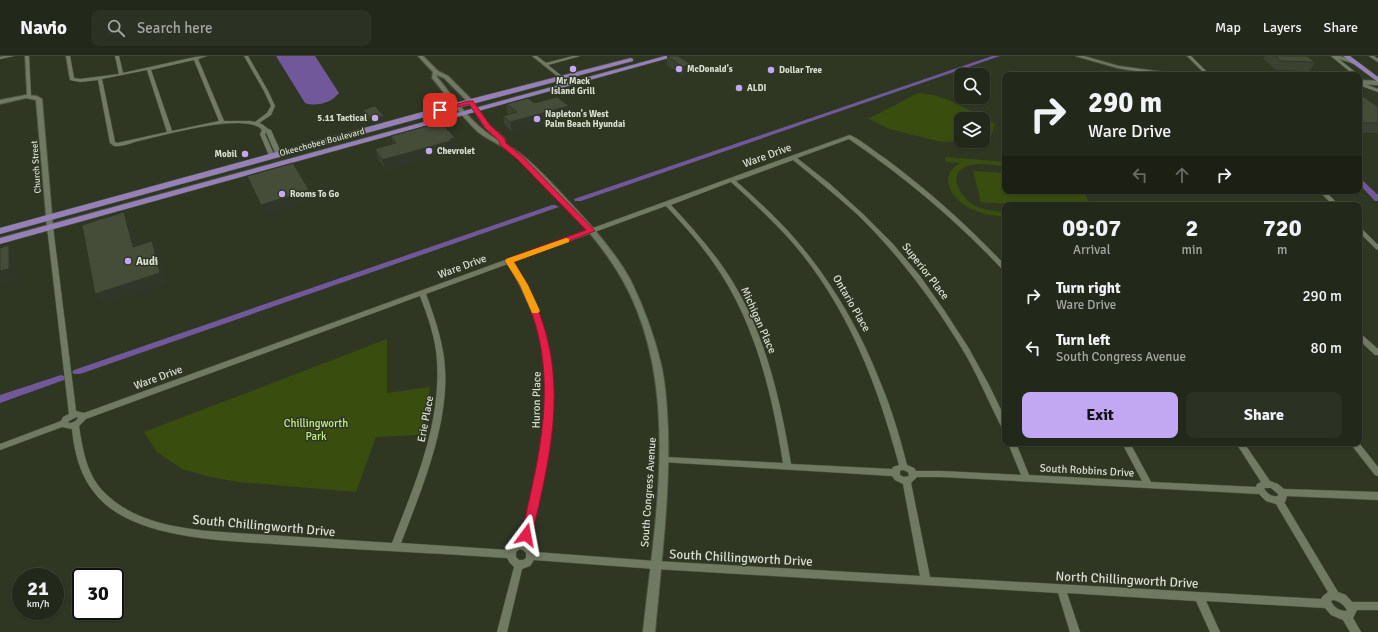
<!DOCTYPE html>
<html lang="en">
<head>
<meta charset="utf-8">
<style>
	:root { --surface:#23291a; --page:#2b3123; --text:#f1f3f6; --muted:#a3a6a2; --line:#404539; --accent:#c2a8f2 }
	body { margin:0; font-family:Signika,sans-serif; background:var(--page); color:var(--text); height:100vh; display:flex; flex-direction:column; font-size:15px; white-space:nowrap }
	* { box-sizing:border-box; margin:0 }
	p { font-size:13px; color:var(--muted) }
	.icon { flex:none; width:22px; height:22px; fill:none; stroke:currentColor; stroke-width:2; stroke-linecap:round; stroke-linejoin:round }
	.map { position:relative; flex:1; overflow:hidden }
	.panel { position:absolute; left:1002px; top:146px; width:360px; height:244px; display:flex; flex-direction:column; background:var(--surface); border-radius:8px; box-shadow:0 1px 3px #0004,0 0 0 1px var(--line) }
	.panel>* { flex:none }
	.guide { position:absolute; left:1002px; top:16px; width:360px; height:122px; border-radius:8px; box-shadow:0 1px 3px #0004,0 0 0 1px var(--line); background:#23291a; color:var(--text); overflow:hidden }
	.fabs { position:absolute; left:954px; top:12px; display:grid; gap:8px }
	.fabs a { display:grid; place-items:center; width:36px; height:36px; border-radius:8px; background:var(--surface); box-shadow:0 1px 3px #0004,0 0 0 1px var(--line); font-size:20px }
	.speed { position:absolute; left:12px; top:512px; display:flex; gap:8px; font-size:20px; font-weight:700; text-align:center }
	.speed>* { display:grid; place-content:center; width:52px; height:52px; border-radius:50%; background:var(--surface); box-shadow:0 1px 3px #0004,0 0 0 1px var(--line); line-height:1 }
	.speed small { font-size:10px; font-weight:400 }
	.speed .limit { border:2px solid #111; border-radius:6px; background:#fff; color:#111 }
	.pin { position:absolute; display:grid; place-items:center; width:34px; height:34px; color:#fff; margin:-17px; border-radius:8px; box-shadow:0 2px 6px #0006 }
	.me { position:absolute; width:44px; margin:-22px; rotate:13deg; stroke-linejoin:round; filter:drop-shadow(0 0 3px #0008) }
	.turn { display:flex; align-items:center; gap:14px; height:84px; padding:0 20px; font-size:18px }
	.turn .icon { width:52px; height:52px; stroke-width:2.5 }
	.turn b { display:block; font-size:28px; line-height:34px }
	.lanes { display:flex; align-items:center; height:38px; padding:0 20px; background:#0003; justify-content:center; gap:20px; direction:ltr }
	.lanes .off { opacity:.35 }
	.eta { display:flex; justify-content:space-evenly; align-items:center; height:68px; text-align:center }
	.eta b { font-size:24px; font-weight:800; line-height:28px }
	.action { display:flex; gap:8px; margin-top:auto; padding:8px 20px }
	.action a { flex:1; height:46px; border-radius:8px; background:var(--accent); color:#111; font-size:16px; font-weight:800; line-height:46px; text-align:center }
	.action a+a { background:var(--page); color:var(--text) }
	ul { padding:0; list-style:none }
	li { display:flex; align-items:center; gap:12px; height:52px; padding:0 20px }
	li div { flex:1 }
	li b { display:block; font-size:15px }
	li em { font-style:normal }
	header { display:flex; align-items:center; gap:24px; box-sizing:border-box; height:56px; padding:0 20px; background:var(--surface); border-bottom:1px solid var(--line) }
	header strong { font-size:19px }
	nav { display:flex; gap:22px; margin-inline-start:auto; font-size:14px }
	.search { width:280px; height:36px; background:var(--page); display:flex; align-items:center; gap:10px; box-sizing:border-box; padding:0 14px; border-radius:8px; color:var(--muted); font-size:15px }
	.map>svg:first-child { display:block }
</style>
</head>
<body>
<header>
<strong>Navio</strong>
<div class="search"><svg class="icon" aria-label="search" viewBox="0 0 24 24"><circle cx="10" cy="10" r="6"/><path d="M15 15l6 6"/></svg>Search here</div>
<nav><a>Map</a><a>Layers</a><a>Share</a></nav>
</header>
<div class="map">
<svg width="1378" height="576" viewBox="0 0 1378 576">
	<rect width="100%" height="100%" fill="#2f3723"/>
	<path fill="#394d0f" d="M918,37C945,38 972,56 995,68L990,83L983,84V63H961V85L942,86L913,79L890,73L868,63Z
		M945,101L1005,106V110C993,109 979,106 967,110C946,119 961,142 974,149C984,154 994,155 1005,156V160C993,160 982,158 972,153C952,144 936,121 960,107L946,106Z
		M973,115L1005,117V135H1084L1090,149H1026L981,146Z
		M387,283V337L430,331L421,379L376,381L356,436L238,426L211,421L182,413L157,396L144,376Z"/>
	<path fill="#71589b" d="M276,0H315L339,37C331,47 317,51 305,47Z"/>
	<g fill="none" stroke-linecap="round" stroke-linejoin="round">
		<path fill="#71589b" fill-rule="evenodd" d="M992,0H1000L581,145H575L574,143Z
			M1359,122L1361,123L1378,139V145H1375L1359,128Z
			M552,149H555L559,151L80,318H74L72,316L74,314Z
			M61,319L64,320L66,322L64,324L0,347V339Z"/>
		<defs>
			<path id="minor" d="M4,0H14L0,3V1Z
				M25,0H29L31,40L29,41L27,40Z
				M66,0H70L74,22L80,23L119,18L115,0H119L123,17L195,1L207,0L198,3L224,65H250L255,66L267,57L271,50L264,35L244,0H248L268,35L275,50L271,59L259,67C264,68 266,73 271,74L282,99L279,101L276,99L266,76L265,78L275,101L274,102H270L260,78L262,74C247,55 161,80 138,85C131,87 122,91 114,90L110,87L98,24L80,26L70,24ZM194,4L219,65L172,75L151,14ZM147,14L167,76L117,87L115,86L102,23Z
				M532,0H537L546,7L573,0H580L548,9L563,21V22L561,23Z
				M1187,0H1191L1210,19H1206Z
				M1331,0H1340L1359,7V9H1357L1339,3L1359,19H1354Z
				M1369,0H1374L1378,3V6Z
				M1359,26L1378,33V36L1359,29Z
				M850,79C863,85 875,96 886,103C929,135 968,170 1005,209V215L1003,214C956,164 906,122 849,83L797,102L830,128L863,158L893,188L920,220L944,254L968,291L989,329L1005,362V373L1002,372C988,345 977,317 961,291C932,243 898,198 858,159C837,140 815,122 793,104L736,125C757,144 778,163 796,184C833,227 861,276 881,328C892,354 900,382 907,409L914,412L916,415H941L1021,419L1008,387H1016L1029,419L1142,425L1122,387H1130L1151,426L1256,431L1257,428L1261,426L1236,387H1244L1270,425L1278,428L1284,433L1378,436V444L1287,440L1285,446H1284L1338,536L1346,539L1352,546H1378V554H1357L1353,562L1361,576H1350L1343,564L1331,559L1325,552L1206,545L1220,576H1210L1196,545L1067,537L1080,576H1070L1058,537L655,513L534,504L530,510L522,513L507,576H497L514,511L510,507L507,502C434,497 362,494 289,489C236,485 154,485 110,452C84,432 75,404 72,373L62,371L0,394V388L61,365L63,361L69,358L47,171L48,170H52L53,171L76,355L84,357L791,100ZM731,126C752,145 773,165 792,186C848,251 877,327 899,409L893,411L892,413L791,408C779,336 762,263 718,204C703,184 687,166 671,149ZM666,150C683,168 699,186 713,206C755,265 772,337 783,407L665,401L662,402L661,404L662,406L892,420L895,424L903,428L920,520L655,505L535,496L532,491L529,488C544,419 565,345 545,275C538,250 525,229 513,206ZM508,208C520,230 531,251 538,275C557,344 537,418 521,485L512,488L508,494L401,487C422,432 452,362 444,302C441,280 434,260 426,238ZM420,240C428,261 436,283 437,305C441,369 415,428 392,487C351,484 309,482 268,479C216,475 147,477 107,439C87,421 83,396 79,370L86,363ZM77,361L78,362C76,365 73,367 68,367L69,365ZM903,414L908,416L909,420L904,421L900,419V415ZM917,421H941L1259,438L1266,445L1276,448L1328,536L1323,540L1321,543L930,521L911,427ZM1264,432H1271L1278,438V440C1272,441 1267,438 1264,432ZM520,493L523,494L526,497V502L523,504H519L516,501V496ZM1333,544C1339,545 1345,549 1347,555C1340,555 1334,552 1331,545Z
				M1319,135H1325L1339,149H1333Z
				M1359,171L1361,172L1378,189V194L1376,193L1359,176Z
				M1359,278H1361L1378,293V299H1375L1359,284Z
				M1350,387H1359L1378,411V420L1375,419Z"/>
			<path id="tertiary" d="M418,0H423L438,15L448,20L473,45L489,69L505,83V88C527,98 559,135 576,153C596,175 617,199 631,225C644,252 654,279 661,308C666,329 667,352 668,374C670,441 661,509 655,576H643C655,462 682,329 622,223C607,197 587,172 565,150C548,132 531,112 511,96C500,88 488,84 478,76C461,60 447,40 432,22L433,16ZM437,19L444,22L469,47L485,71L500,85C473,71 456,44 437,21Z
				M1076,0H1083L1118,10L1169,17L1172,19H1159L1118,12Z
				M1359,24L1378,25V29L1359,28Z
				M26,39L37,40L42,43L53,171L50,173L47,171L36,44L26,42L0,48V44Z"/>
			<path id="primary" d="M665,0H676L0,188V182Z
				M1343,0H1350L1378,21V26Z
				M631,2L633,3V5L461,51L0,178V172L455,47Z"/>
		</defs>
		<use href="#minor" stroke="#4d5443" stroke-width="1"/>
		<use href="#tertiary" stroke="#4d5443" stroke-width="2"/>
		<use href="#primary" stroke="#4d5443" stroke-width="1"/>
		<use href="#minor" fill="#707a63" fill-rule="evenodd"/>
		<use href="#tertiary" fill="#707a63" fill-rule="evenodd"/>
		<use href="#primary" fill="#9580b8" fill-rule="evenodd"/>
	</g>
	<path fill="#3b4231" d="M667,0L691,8V18L683,20L667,9Z
		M1265,0H1307L1315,6L1309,15L1276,14L1263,3Z
		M1359,41L1378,51V77H1359Z
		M534,47L569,50L570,60L512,76L505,69L503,60L509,58H508L506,48Z
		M363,54L385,65L373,68L365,58Z
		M391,80L455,82L457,91L453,93V95L386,114L378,103L375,93L393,88Z"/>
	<path fill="#303628" d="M691,8V18L683,20V11Z
		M569,50L570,60L512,76L510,66Z
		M384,60L385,65L373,68L371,63Z
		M455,82L457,91L453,93V95L386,114L382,104Z
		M309,134L313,144L266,159L261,149Z
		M124,156L131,167L140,202L133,191Z
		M152,185L159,196L167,228L102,249L95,238Z
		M9,189L17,200L18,224L0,229V215Z"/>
	<path fill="#454d39" stroke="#303628" d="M667,0H678L691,8L683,11Z
		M1275,0H1307L1315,6L1281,5Z
		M557,41L569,50L510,66L503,60L517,56L506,48L528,42L534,47Z
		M1359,41H1364L1378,51V67H1359Z
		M375,50L384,60L371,63L363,54Z
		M441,66L455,82L450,83L451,85L382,104L375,93L396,87L391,80Z
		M293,107L309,134L261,149L247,120Z
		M124,156L133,191L152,185L160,217L95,238L82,169Z
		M9,189V213L0,215V192Z"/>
	<path fill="#e11d48" stroke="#92132f" d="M468,45H473L490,69L505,83L506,87L523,101L595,175L514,206C573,301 556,377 532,479L530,483L526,484L522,483L521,479C541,394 562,312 520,229C515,220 510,213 505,205L506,203L586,174L518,104L500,89L499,85L485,72L469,48L440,56L437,54Z"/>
	<path fill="#f59e0b" d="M566,182L569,183V186L514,206L528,229L540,255L538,257H532L520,229L505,205L506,203Z"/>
	<g fill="#c2a8f2" stroke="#2f3723" stroke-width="1.5">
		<circle cx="573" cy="13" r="4"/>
		<circle cx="679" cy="13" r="4"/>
		<circle cx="771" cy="14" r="4"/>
		<circle cx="739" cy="32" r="4"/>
		<circle cx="375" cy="62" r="4"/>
		<circle cx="537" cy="63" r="4"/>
		<circle cx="429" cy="95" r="4"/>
		<circle cx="245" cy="98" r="4"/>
		<circle cx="282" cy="138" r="4"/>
		<circle cx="128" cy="205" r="4"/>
	</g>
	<g text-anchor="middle" stroke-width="3" stroke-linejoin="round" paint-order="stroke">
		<g font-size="9" font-weight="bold" fill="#d9dfd2" stroke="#2f3723" text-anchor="start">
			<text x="687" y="16">McDonald's</text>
			<text x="779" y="17">Dollar Tree</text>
			<text x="573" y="28" text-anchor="middle">Mr Mack<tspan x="573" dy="10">Island Grill</tspan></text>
			<text x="747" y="35">ALDI</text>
			<text x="545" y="61">Napleton's West<tspan x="545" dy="10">Palm Beach Hyundai</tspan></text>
			<text x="367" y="65" text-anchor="end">5.11 Tactical</text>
			<text x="437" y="98">Chevrolet</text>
			<text x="237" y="101" text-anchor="end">Mobil</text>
			<text x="290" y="141">Rooms To Go</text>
		</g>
		<g font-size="9" fill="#d9dfd2" stroke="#2f3723">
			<text transform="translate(322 86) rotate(-15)" y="3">Okeechobee Boulevard</text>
			<text transform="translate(36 111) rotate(-94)" y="3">Church Street</text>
		</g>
		<g font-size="11" fill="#d9dfd2" stroke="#2f3723">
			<text transform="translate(767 99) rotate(-20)" y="4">Ware Drive</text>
			<text transform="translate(462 210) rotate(-20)" y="4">Ware Drive</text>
			<text transform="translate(926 215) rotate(52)" y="4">Superior Place</text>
			<text transform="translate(852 247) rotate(60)" y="4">Ontario Place</text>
			<text transform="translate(759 264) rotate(66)" y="4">Michigan Place</text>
			<text transform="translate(158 321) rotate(-20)" y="4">Ware Drive</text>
			<text transform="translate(536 344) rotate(-89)" y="4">Huron Place</text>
			<text transform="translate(425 363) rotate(-79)" y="4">Erie Place</text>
			<text transform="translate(1087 414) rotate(3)" y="4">South Robbins Drive</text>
			<text transform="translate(648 436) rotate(-86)" y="4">South Congress Avenue</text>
		</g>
		<g font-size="11" font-weight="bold" fill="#d9dfd2" stroke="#2f3723" text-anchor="start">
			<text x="136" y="209">Audi</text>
		</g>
		<g font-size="11" fill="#c5ed88" stroke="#2f3723">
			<text x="316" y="371">Chillingworth<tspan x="316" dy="13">Park</tspan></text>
		</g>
		<g font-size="13" fill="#d9dfd2" stroke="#2f3723">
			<text transform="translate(264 469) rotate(5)" y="5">South Chillingworth Drive</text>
			<text transform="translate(741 501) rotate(3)" y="5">South Chillingworth Drive</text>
			<text transform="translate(1127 523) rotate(3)" y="5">North Chillingworth Drive</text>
		</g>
	</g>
</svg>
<div class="fabs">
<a><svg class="icon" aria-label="search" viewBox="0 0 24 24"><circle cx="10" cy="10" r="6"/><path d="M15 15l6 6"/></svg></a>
<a><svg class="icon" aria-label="layers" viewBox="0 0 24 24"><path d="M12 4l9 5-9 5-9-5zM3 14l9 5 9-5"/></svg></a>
</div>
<div class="speed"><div>21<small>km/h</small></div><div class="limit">30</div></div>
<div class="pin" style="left:440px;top:54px;background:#d93025"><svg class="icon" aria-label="arrive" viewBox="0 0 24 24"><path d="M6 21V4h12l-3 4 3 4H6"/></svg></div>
<svg class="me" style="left:526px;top:479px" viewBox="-20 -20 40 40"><path d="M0-17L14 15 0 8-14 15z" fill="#e11d48" stroke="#fff" stroke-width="4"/></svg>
<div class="guide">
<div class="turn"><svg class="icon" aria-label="right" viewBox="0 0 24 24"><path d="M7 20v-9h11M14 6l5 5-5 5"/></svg><div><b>290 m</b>Ware Drive</div></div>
<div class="lanes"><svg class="icon off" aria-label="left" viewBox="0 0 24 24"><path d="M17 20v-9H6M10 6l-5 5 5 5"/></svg><svg class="icon off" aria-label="ahead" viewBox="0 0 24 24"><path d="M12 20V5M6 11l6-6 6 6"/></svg><svg class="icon" aria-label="right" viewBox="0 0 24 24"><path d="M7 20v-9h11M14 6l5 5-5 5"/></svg></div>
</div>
<section class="panel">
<div class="eta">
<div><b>09:07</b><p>Arrival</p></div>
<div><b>2</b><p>min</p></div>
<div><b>720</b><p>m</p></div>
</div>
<ul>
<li><svg class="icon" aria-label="right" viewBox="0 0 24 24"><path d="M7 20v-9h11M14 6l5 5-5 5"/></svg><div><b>Turn right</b><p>Ware Drive</p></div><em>290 m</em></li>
<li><svg class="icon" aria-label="left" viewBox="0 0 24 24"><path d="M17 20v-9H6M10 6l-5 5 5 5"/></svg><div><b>Turn left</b><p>South Congress Avenue</p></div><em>80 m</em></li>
</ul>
<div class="action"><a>Exit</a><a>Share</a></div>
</section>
</div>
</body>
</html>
